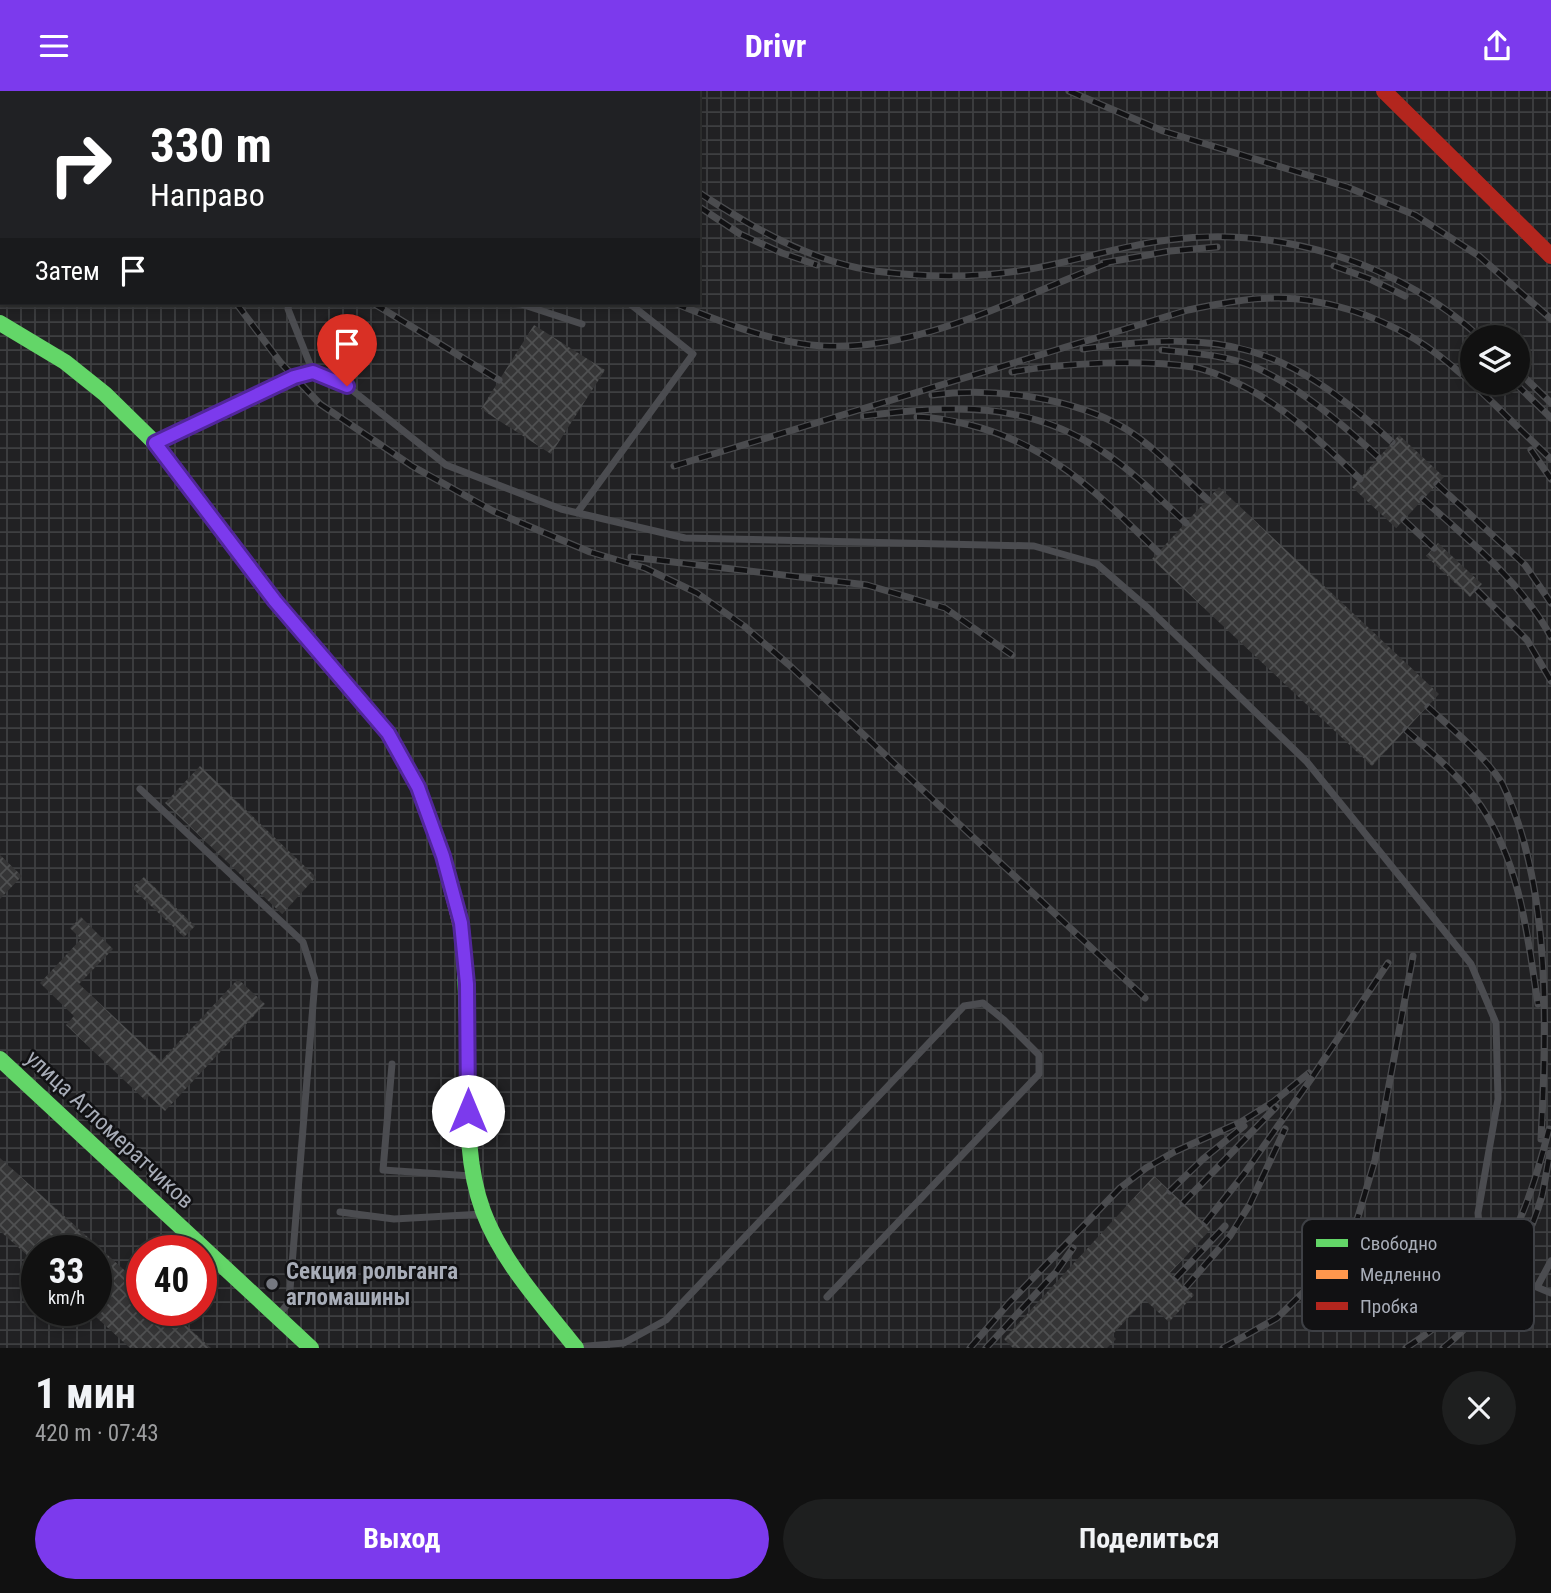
<!DOCTYPE html>
<html lang="ru">
<head>
<meta charset="utf-8">
<style>
	:root { --surface:#111; --page:#1e1f1f; --text:#f1f3f6; --muted:#9c9d9f; --line:#303131; --accent:#7c3aed }
	body { margin:0; font-family:"Roboto Condensed",sans-serif; background:var(--page); color:var(--text); height:100vh; display:flex; flex-direction:column; font-size:26px; white-space:nowrap }
	* { box-sizing:border-box; margin:0 }
	p { font-size:23px; color:var(--muted) }
	.icon { flex:none; width:38px; height:38px; fill:none; stroke:currentColor; stroke-width:2; stroke-linecap:round; stroke-linejoin:round }
	.map { position:relative; height:1257px; overflow:hidden }
	.side { display:flex; flex-direction:column; background:var(--surface); flex:1 }
	.side>* { flex:none }
	.guide { position:absolute; left:0px; top:0px; width:700px; height:214px; box-shadow:0 4px 10px #0003,0 0 0 2px var(--line); background:#202124; color:#fff; overflow:hidden }
	.buttons { position:absolute; left:1460px; top:234px; display:grid; gap:14px }
	.buttons a { display:grid; place-items:center; width:70px; height:70px; border-radius:50%; background:var(--surface); box-shadow:0 4px 10px #0003,0 0 0 2px var(--line); font-size:35px }
	.speed { position:absolute; left:21px; top:1144px; display:flex; gap:14px; font-size:35px; font-weight:700; text-align:center }
	.speed>* { display:grid; place-content:center; width:91px; height:91px; border-radius:50%; background:var(--surface); box-shadow:0 4px 10px #0003,0 0 0 2px var(--line); line-height:1 }
	.speed small { font-size:18px; font-weight:400 }
	.speed .limit { border:10px solid #d22; background:#fff; color:#111 }
	.pin { position:absolute; display:grid; place-items:center; width:60px; height:60px; color:#fff; margin:-72px -30px; border-radius:50% 50% 50% 0; rotate:-45deg; box-shadow:0 0 7px #0007 }
	.pin .icon { rotate:45deg }
	.me { position:absolute; width:77px; margin:-38px; rotate:0deg; stroke-linejoin:round; filter:drop-shadow(0 0 5px #0008) }
	.turn { display:flex; align-items:center; gap:24px; height:147px; padding:0 35px; font-size:32px }
	.turn .icon { width:91px; height:91px; stroke-width:2.5 }
	.turn b { display:block; font-size:49px; line-height:60px }
	.then { display:flex; align-items:center; height:66px; padding:0 35px; background:#0003; gap:14px; font-size:26px }
	.round { display:grid; place-items:center; flex:none; width:74px; height:74px; border-radius:37px; background:var(--page) }
	.summary { display:flex; align-items:center; justify-content:space-between; height:119px; padding:0 35px }
	h1 { font-size:42px; font-weight:700; line-height:52px }
	.action { display:flex; gap:14px; margin-top:auto; padding:14px 35px }
	.action a { flex:1; height:80px; border-radius:42px; background:var(--accent); color:#fff; font-size:28px; font-weight:700; line-height:80px; text-align:center }
	.action a+a { background:var(--page); color:var(--text) }
	header { display:flex; justify-content:space-between; align-items:center; height:91px; padding:0 35px; background:var(--accent); color:#fff; font-size:32px; font-weight:700 }
	.map>svg:first-child { display:block }
</style>
</head>
<body>
<header><svg class="icon" aria-label="menu" viewBox="0 0 24 24"><path d="M4 6h16M4 12h16M4 18h16"/></svg>Drivr<svg class="icon" aria-label="share" viewBox="0 0 24 24"><path d="M12 15V3M7 8l5-5 5 5M5 13v7h14v-7"/></svg></header>
<div class="map">
<svg width="1551" height="1257" viewBox="0 0 1551 1257">
	<defs>
		<pattern id="industrial-grid" width="8" height="8" patternUnits="userSpaceOnUse" patternTransform="scale(1.75)"><rect width="8" height="8" fill="#212123"/><path d="M0 4h8M4 0v8" fill="none" stroke="#3e3f41"/></pattern>
		<pattern id="building-cross-hatch" width="8" height="8" patternUnits="userSpaceOnUse" patternTransform="scale(1.75)"><rect width="8" height="8" fill="#353536"/><path d="M0 0l8 8M0 8l8-8" fill="none" stroke="#4f5051"/></pattern>
	</defs>
	<rect width="100%" height="100%" fill="#171717"/>
	<path fill="url(#industrial-grid)" fill-rule="evenodd" d="M0,0H1551V1257H0ZM2,2H698V212H2ZM1472,247H1517V292H1472ZM37,1160H96V1220H37ZM142,1160H201V1220H142Z"/>
	<path fill="url(#building-cross-hatch)" d="M534,234L605,279L551,363L481,318Z
		M1399,344L1444,386L1396,437L1352,396Z
		M1219,396L1439,603L1372,675L1152,468Z
		M1438,452L1482,493L1470,506L1426,465Z
		M200,675L316,786L282,823L165,712Z
		M0,764L22,785L0,808Z
		M144,786L195,835L184,846L132,797Z
		M81,826L113,858L79,893L161,970L238,888L265,913L165,1020L149,1005L145,1009L66,934L74,925L40,892L81,848L70,837Z
		M0,1067L142,1195V1220H170L211,1257H130L96,1226V1160H37V1173L0,1140Z
		M1154,1085L1211,1138L1170,1182L1194,1204L1169,1231L1145,1209L1112,1244L1116,1248L1107,1257H1013L1004,1248Z"/>
	<g fill="none" stroke-linecap="round" stroke-linejoin="round">
		<path stroke="#4b4c50" stroke-width="7" d="M542,0L543,2
			M339,2V0
			M289,212L288,218L313,281
			M505,212L521,213L582,233
			M155,351L294,286L313,281L347,295L446,374L561,418L685,447L1034,455L1097,473L1149,518L1307,671L1471,873L1496,932L1498,1008L1478,1122L1481,1157L1493,1178L1551,1202
			M577,422L693,263L629,212
			M140,698L303,851L315,889L289,1211L278,1225
			M392,973L383,1079L471,1085
			M340,1121L394,1128L483,1123
			M1537,1196L1551,1170
			M576,1256L624,1252L666,1229L964,915L983,912L1004,929L1039,964V983L827,1206"/>
		<path stroke="#63d668" stroke-width="16" d="M0,232L65,271L105,303L155,352L275,510L309,550
			M462,839C466,882 467,924 468,967C468,1018 465,1071 483,1120C502,1171 543,1215 576,1257
			M0,968L311,1257"/>
		<path stroke="#ff974d" stroke-width="16" d="M309,550L388,642L418,696L443,765L462,839"/>
		<path stroke="#b3261e" stroke-width="16" d="M1384,0L1551,165"/>
		<defs>
			<path id="rail" d="M113,0V2
				M125,0V2
				M149,0L150,2
				M471,0V2
				M581,0L582,2
				M595,0L596,2
				M1069,0L1163,40L1347,96L1415,124L1479,165L1551,228
				M698,101C751,136 811,171 875,180C921,186 972,187 1018,180C1068,173 1117,155 1168,149C1280,134 1398,172 1481,247
				M698,115L740,143L782,162L817,174
				M1103,172L1170,160L1217,156
				M1334,175L1370,188L1405,205
				M236,212L281,272L320,313L412,375L493,420L590,461L645,477L697,502L744,535L788,573L1145,907
				M373,212L499,289
				M674,212C719,230 763,248 811,254C913,265 1019,205 1113,170
				M1083,258C1224,238 1286,253 1392,351
				M1162,259C1193,262 1228,264 1257,277C1302,298 1342,333 1378,366
				M1517,279L1551,312
				M1012,281C1062,272 1142,268 1193,276C1209,279 1229,288 1243,295C1287,317 1324,354 1360,388
				M1515,292L1551,327
				M932,304C992,296 1073,306 1126,338C1156,357 1181,385 1208,409
				M864,325C951,314 1028,309 1105,362C1135,382 1160,408 1186,432
				M917,326C935,326 953,330 970,334C1053,355 1099,404 1158,461
				M1531,359L1551,388
				M674,375L1188,219C1218,213 1247,207 1278,207C1324,207 1375,224 1415,248C1461,276 1511,331 1551,368
				M1437,393L1525,474L1551,512
				M1423,408C1469,450 1521,490 1551,546
				M1404,429L1434,457
				M631,466L867,494L945,517L1012,564
				M1477,499L1527,549L1551,590
				M1428,616C1453,639 1483,663 1502,692C1551,792 1547,935 1541,1048
				M1406,639C1432,662 1461,686 1481,715C1521,776 1527,842 1538,913
				M1268,1015L1309,982
				M1170,1100L1203,1068L1244,1035
				M1183,1112L1276,1016
				M1205,1132L1244,1083L1311,988L1388,872
				M1176,1187L1225,1135
				M1186,1196L1230,1145L1250,1113L1285,1038
				M970,1257L1009,1212L1120,1097L1146,1077L1174,1061L1241,1031L1276,1009
				M986,1257L1056,1181L1073,1157
				M1223,1257L1277,1227L1323,1182L1357,1129L1375,1069L1413,865
				M1406,1257C1438,1236 1470,1210 1493,1178C1521,1138 1537,1085 1549,1038
				M1443,1257C1487,1223 1527,1158 1542,1105C1545,1091 1547,1076 1550,1062"/>
		</defs>
		<use href="#rail" stroke="#4b4c4f" stroke-width="7"/>
		<use href="#rail" stroke="#111113" stroke-width="4.5" stroke-dasharray="13" stroke-linecap="butt"/>
	</g>
	<g fill="none" stroke-linecap="round" stroke-linejoin="round">
		<defs>
			<path id="route" d="M347,295L313,281L294,286L155,352L275,510L388,642L418,696L443,765L461,832L467,893L468,1020"/>
		</defs>
		<use href="#route" stroke="#51269a" stroke-width="18"/>
		<use href="#route" stroke="#7c3aed" stroke-width="12"/>
	</g>
	<circle fill="#757880" stroke="#111113" stroke-width="2.5" cx="272" cy="1193" r="7"/>
	<g text-anchor="middle" stroke-width="5" stroke-linejoin="round" paint-order="stroke">
		<g font-size="23" fill="#a8adb8" stroke="#111113">
			<text transform="translate(110 1038) rotate(43)" y="8">улица Агломератчиков</text>
		</g>
		<g font-size="23" font-weight="bold" fill="#a8adb8" stroke="#111113" text-anchor="start">
			<text x="286" y="1188">Секция рольганга<tspan x="286" dy="26">агломашины</tspan></text>
		</g>
	</g>
	<rect x="1302" y="1128" width="232" height="112" rx="10" fill="#111113" stroke="#3e4045" stroke-width="2"/>
	<rect x="1316" y="1148" width="32" height="8" fill="#63d668"/>
	<rect x="1316" y="1179" width="32" height="9" fill="#ff974d"/>
	<rect x="1316" y="1211" width="32" height="8" fill="#b3261e"/>
	<g font-size="19" fill="#a8adb8">
		<text x="1360" y="1159">Свободно</text>
		<text x="1360" y="1190">Медленно</text>
		<text x="1360" y="1222">Пробка</text>
	</g>
</svg>
<div class="buttons">
<a><svg class="icon" aria-label="layers" viewBox="0 0 24 24"><path d="M12 4l9 5-9 5-9-5zM3 14l9 5 9-5"/></svg></a>
</div>
<div class="speed"><div>33<small>km/h</small></div><div class="limit">40</div></div>
<div class="pin" style="left:347px;top:295px;background:#d93025"><svg class="icon" aria-label="arrive" viewBox="0 0 24 24"><path d="M6 21V4h12l-3 4 3 4H6"/></svg></div>
<svg class="me" style="left:468px;top:1020px" viewBox="-20 -20 40 40"><circle r="19" fill="#fff"/><path d="M0-13L10 11 0 6-10 11z" fill="#7c3aed"/></svg>
<div class="guide">
<div class="turn"><svg class="icon" aria-label="right" viewBox="0 0 24 24"><path d="M7 20v-9h11M14 6l5 5-5 5"/></svg><div><b>330 m</b>Направо</div></div>
<div class="then">Затем<svg class="icon" aria-label="arrive" viewBox="0 0 24 24"><path d="M6 21V4h12l-3 4 3 4H6"/></svg></div>
</div>
</div>
<section class="side">
<div class="summary"><div><h1>1 мин</h1><p>420 m · 07:43</p></div><a class="round"><svg class="icon" aria-label="close" viewBox="0 0 24 24"><path d="M6 6l12 12M18 6L6 18"/></svg></a></div>
<div class="action"><a>Выход</a><a>Поделиться</a></div>
</section>
</body>
</html>
